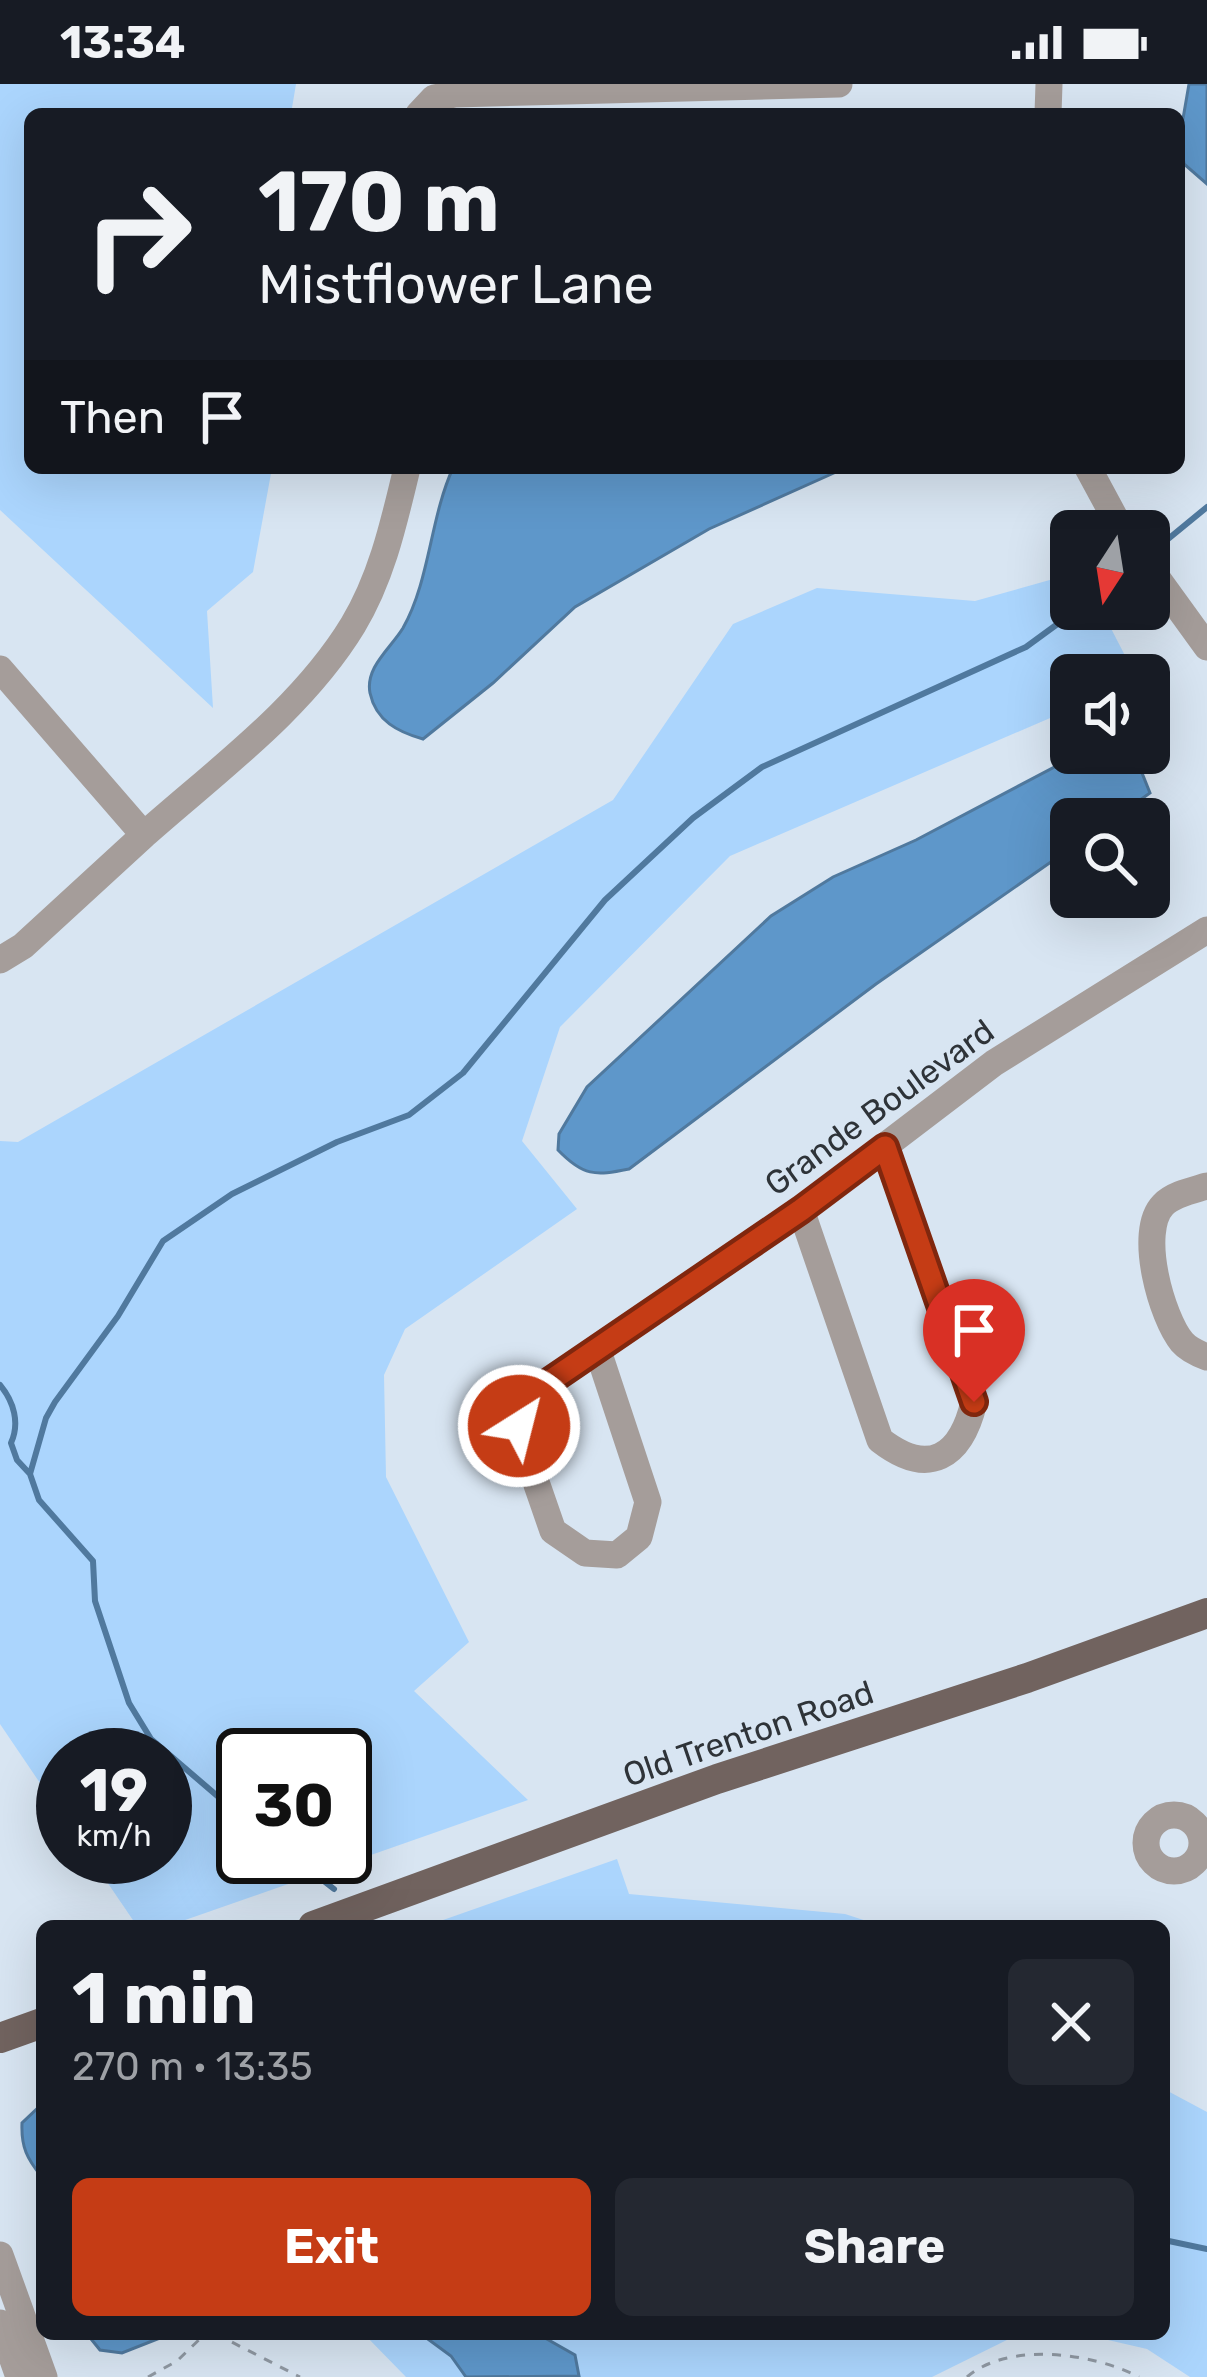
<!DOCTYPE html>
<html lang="en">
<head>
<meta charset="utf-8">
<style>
	:root { --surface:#171b24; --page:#242831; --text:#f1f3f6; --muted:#9ea1a6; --accent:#c53c15 }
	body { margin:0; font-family:Rubik,sans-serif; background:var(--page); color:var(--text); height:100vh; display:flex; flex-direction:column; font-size:45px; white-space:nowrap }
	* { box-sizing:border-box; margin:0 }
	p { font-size:39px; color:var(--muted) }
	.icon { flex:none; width:66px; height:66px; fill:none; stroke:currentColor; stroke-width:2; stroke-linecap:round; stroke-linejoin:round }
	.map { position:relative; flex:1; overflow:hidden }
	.details { position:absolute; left:36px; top:1836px; width:1134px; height:420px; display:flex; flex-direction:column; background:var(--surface); border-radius:18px; box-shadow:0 12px 48px #0002 }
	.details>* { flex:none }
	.banner { position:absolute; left:24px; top:24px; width:1161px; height:366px; border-radius:18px; box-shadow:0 12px 48px #0002; background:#171b24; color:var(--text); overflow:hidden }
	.needle { width:78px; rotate:192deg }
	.tools { position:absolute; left:1050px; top:426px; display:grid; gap:24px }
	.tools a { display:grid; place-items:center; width:120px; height:120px; border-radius:18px; background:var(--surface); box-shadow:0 12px 48px #0002; font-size:60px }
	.speed { position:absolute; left:36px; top:1644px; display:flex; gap:24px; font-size:60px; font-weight:700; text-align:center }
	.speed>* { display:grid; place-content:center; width:156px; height:156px; border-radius:50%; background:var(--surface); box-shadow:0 12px 48px #0002; line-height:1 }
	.speed small { font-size:30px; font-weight:400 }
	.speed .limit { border:6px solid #111; border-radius:18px; background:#fff; color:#111 }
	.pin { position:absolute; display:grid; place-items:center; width:102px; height:102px; color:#fff; margin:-123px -51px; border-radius:50% 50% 50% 0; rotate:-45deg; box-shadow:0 0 12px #0007 }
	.pin .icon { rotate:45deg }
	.me { position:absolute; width:132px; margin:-66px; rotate:36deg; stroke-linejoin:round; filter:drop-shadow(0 0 9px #0008) }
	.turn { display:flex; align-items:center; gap:42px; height:252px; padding:0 36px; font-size:54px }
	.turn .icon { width:156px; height:156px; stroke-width:2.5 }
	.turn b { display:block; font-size:84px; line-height:102px }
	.then { display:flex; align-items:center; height:114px; padding:0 36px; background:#0003; gap:24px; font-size:45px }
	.round { display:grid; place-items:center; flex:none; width:126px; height:126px; border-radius:18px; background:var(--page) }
	.headline { display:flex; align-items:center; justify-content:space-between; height:204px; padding:0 36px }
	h1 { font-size:72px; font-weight:700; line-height:90px }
	.cta { display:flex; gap:24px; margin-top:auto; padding:24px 36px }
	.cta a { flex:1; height:138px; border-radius:18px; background:var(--accent); color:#fff; font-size:48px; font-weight:700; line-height:138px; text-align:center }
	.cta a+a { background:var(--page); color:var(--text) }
	.status { display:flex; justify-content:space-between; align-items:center; height:84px; padding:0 60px; background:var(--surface); direction:ltr }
	.status svg { height:33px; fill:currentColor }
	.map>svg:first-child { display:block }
</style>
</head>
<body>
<div class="status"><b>13:34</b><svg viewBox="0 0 49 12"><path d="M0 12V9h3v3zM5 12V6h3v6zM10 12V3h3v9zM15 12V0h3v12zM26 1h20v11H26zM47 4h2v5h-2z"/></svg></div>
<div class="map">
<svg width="1207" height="2293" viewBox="0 0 1207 2293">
	<rect width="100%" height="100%" fill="#d8e5f2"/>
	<path fill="#abd5fd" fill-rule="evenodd" d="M0,0H296L291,30H30V384H272L253,488L207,527L213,624L0,426Z
		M1071,490V525H1101L1135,591H1071V625L730,772L560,943L522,1057L577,1125L405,1245L384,1291L386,1393L469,1558L414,1607L528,1716L168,1842H137L90,1773H165V1671H63V1733L0,1640V1057L18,1058L613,716L733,540L817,504L975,517ZM345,1671V1773H243V1671Z
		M617,1775L629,1810L845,1830L882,1842H426Z
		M1164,2005L1207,2028V2293H1190L1147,2265L1082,2250H1164Z
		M364,2250H1019L932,2293H406Z"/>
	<path fill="#5e97ca" stroke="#50799e" stroke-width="3" d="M1189,0H1207V100L1184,80L1180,52Z
		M453,384H845L709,445L575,523L493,599L423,655C398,648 376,637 370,609C365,583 391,564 403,544C430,496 430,434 453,384Z
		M1081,669H1134L1150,709L1113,735H1071V764L876,900L629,1085C595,1092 583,1092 558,1066L559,1050L587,1003L771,832L833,793L916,756Z
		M42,2020V2093C27,2075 21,2063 22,2039Z
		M87,2250H170L122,2269L100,2266Z
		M421,2250H538L575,2271L579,2292L466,2293L451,2272Z"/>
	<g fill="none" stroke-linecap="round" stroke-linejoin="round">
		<path stroke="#50799e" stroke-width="6" d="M1162,460L1207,423
			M0,1301C14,1318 20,1339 11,1359L17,1376L30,1390L39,1416L93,1477L95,1517L129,1619L151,1655L243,1734
			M30,1390L46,1334L55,1318L118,1232L163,1157L232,1110L337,1058L409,1031L463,989L605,816L693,734L762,683L1026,563L1078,525
			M293,1773L334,1805
			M1164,2156L1207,2165"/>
		<path stroke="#8f98a2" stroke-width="3" stroke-dasharray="9 9" stroke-linecap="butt" d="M216,2250L300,2293
			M148,2293L177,2277L205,2250
			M967,2293C1009,2257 1093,2269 1139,2293"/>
		<path stroke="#a59d9a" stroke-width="27" d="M419,30L434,14L455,10L839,0
			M1048,30L1049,0
			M1088,384L1122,447
			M1149,483L1207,563
			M0,585L144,751L23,862L0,876
			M144,751C216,687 302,625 353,541C382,493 394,438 407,384
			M1207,1102C1194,1106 1173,1110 1163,1121C1137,1148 1162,1234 1182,1258C1188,1265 1199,1270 1207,1273
			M801,1126L880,1356C929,1394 961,1373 974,1318L885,1063
			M597,1264L648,1418L639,1453L617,1471L585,1469L553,1447L520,1352L523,1326L537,1306L801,1126L994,979L1207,846
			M1146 1759a28 28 0 1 1 56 0a28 28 0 1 1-56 0Z
			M0,2171L44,2293
			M0,2239L19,2293"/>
		<path stroke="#71635f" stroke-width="30" d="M313,1842L717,1695L1027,1594L1207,1529
			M0,1954L42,1939"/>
	</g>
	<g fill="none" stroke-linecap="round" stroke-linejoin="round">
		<defs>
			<path id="route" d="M519,1342L523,1326L537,1306L801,1126L885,1063L974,1318"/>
		</defs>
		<use href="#route" stroke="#80270e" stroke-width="30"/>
		<use href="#route" stroke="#c53c15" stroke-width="21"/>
	</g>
	<g text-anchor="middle" stroke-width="9" stroke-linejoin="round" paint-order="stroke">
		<g font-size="33" fill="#2e3338" stroke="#d8e5f2">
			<text transform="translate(879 1023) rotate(-36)" y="12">Grande Boulevard</text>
			<text transform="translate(748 1649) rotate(-19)" y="12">Old Trenton Road</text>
		</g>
	</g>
</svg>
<div class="tools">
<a><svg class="needle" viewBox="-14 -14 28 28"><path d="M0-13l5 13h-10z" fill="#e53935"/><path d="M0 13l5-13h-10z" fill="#9ea1a6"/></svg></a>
<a><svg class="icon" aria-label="sound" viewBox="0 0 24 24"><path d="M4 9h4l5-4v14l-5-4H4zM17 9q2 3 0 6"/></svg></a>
<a><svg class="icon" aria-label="search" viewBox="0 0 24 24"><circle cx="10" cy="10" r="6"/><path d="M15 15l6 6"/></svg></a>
</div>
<div class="speed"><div>19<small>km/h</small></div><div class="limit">30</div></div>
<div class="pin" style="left:974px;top:1318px;background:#d93025"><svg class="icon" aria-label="arrive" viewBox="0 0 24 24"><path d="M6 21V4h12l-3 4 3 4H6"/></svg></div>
<svg class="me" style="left:519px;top:1342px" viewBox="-20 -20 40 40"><circle r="17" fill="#c53c15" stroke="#fff" stroke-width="3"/><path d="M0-11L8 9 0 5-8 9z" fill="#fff"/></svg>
<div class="banner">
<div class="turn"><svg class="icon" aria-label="right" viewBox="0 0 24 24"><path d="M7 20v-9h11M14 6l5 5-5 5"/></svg><div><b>170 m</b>Mistflower Lane</div></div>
<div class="then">Then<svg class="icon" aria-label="arrive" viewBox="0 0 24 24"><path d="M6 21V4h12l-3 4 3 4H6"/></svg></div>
</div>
<section class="details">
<div class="headline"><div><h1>1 min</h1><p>270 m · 13:35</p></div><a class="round"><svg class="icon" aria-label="close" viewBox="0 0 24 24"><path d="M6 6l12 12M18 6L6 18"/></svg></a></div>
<div class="cta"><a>Exit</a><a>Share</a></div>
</section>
</div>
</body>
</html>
